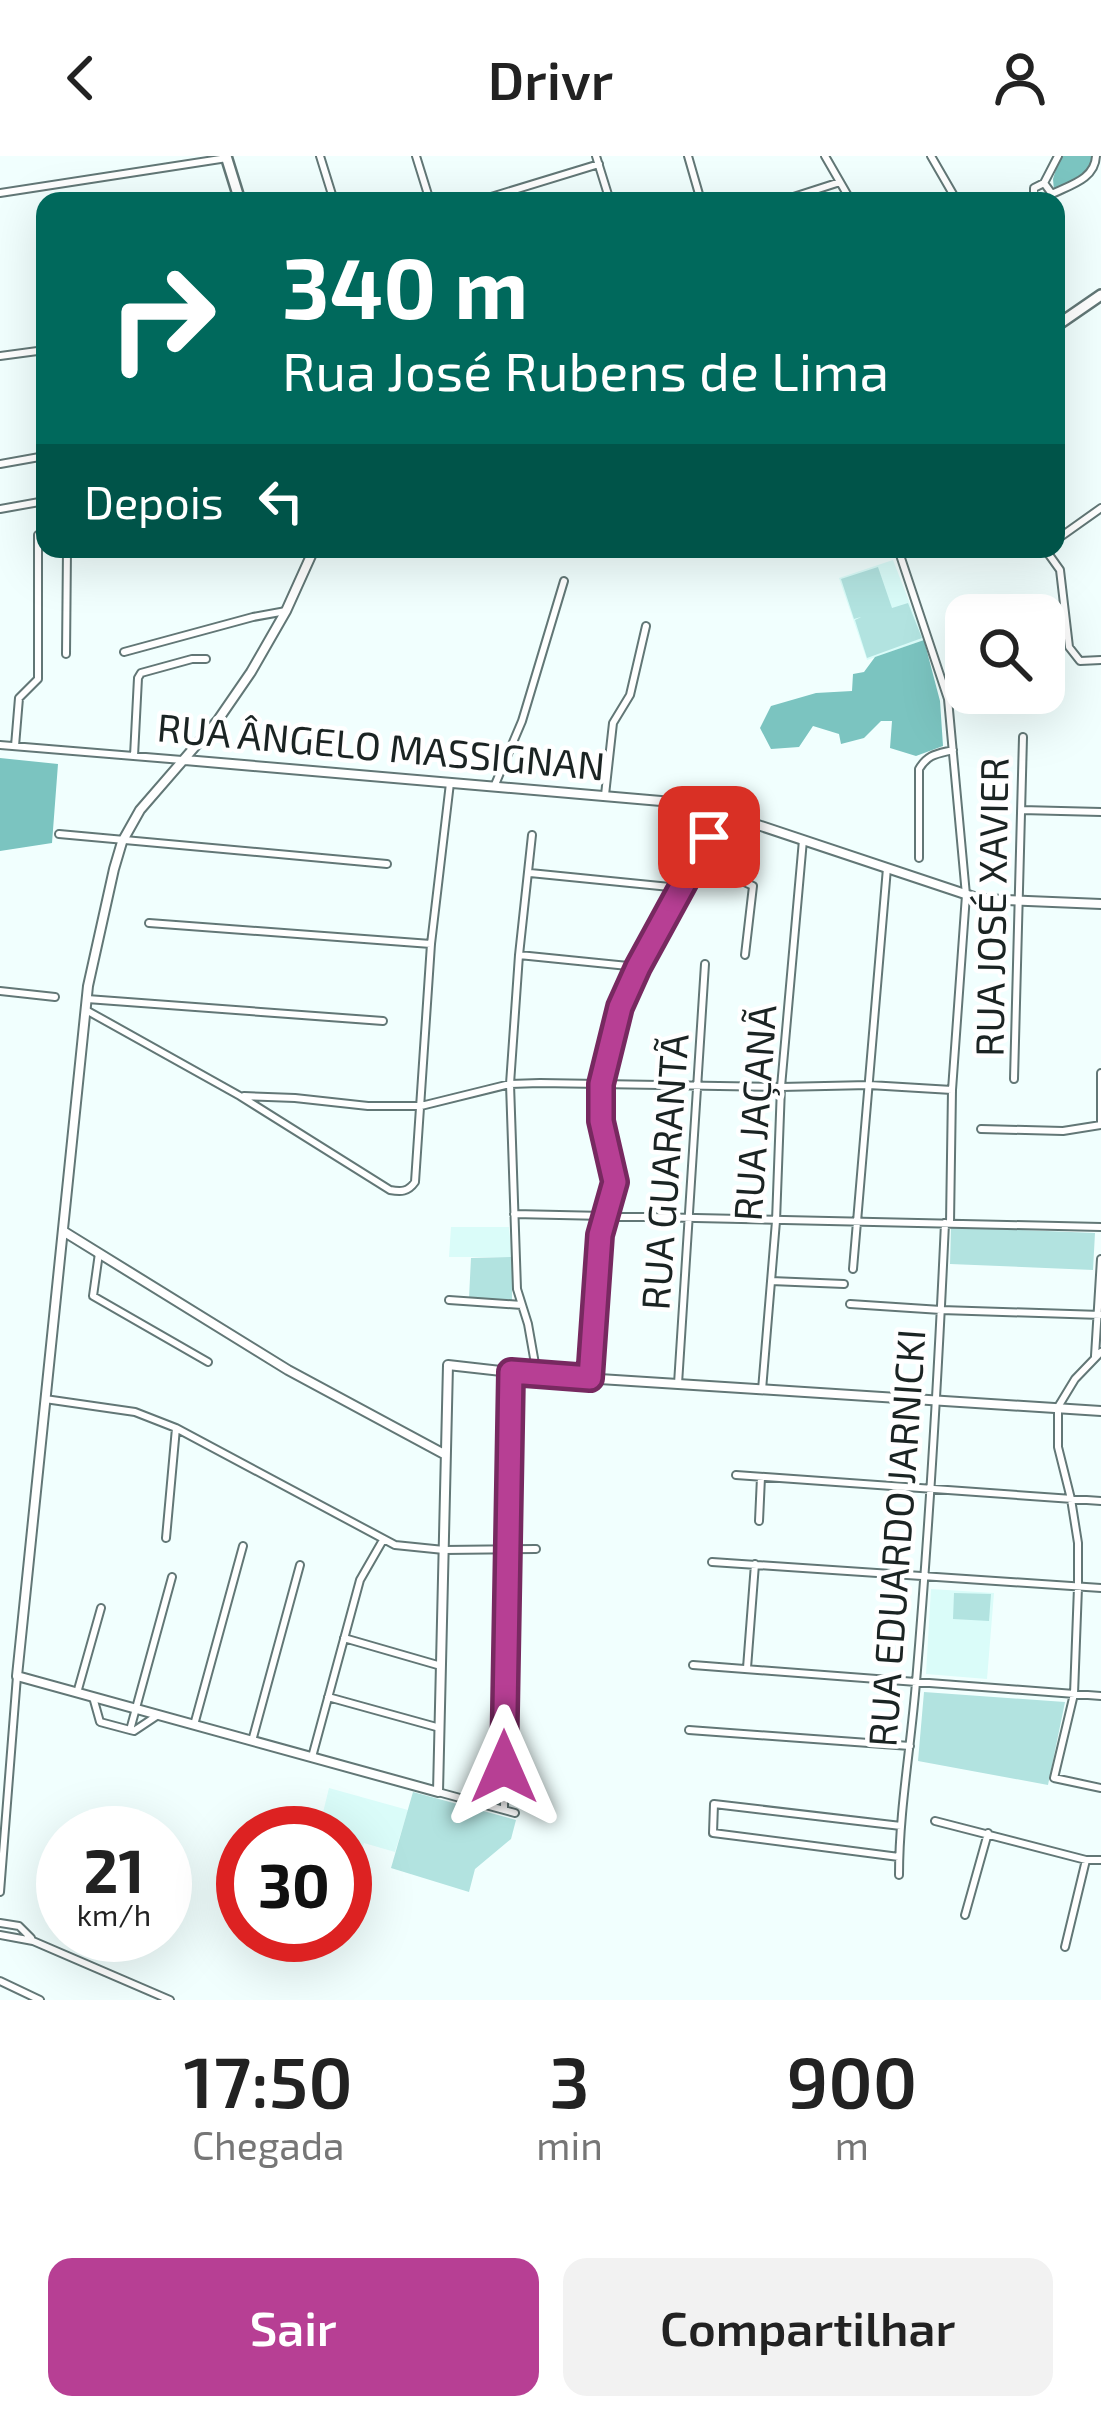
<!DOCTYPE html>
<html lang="pt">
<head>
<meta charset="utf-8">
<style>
	:root { --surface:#fff; --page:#f2f2f2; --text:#222; --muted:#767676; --accent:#b73f94 }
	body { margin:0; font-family:"Exo 2",sans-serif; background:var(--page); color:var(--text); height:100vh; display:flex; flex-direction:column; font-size:45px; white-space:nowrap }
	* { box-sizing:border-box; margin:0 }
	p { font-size:39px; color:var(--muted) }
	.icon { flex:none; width:66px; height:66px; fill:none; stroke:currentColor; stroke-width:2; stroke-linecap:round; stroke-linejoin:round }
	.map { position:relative; height:1844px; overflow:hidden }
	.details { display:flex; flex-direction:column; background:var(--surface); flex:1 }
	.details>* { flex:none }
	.guide { position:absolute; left:36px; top:36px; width:1029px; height:366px; border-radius:24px; box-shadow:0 12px 48px #0002; background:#00695c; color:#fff; overflow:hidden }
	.tools { position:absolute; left:945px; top:438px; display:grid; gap:24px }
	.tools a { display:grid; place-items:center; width:120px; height:120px; border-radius:24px; background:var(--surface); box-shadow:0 12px 48px #0002; font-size:60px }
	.speed { position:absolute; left:36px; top:1650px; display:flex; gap:24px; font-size:60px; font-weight:700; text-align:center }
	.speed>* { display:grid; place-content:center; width:156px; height:156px; border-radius:50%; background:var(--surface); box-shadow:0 12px 48px #0002; line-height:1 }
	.speed small { font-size:30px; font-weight:400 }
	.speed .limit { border:18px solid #d22; background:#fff; color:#111 }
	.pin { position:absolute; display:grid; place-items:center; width:102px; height:102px; color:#fff; margin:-51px; border-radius:24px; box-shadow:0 6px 18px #0006 }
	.me { position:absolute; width:132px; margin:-66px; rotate:0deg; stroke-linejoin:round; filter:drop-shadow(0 0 9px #0008) }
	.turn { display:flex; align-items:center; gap:42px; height:252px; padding:0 48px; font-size:54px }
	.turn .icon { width:156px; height:156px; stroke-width:2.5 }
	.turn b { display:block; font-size:84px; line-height:102px }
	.then { display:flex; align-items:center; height:114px; padding:0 48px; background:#0003; gap:24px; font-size:45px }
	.eta { display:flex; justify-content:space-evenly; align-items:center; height:204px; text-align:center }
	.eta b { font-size:72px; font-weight:600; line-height:84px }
	.button { display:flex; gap:24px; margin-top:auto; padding:24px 48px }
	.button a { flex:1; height:138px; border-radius:24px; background:var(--accent); color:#fff; font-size:48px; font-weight:600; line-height:138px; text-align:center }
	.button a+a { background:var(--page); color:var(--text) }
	header { display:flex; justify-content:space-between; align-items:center; height:156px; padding:0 48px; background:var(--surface); font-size:54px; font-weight:600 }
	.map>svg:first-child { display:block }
</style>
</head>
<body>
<header><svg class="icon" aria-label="back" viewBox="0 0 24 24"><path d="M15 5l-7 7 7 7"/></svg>Drivr<svg class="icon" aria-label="person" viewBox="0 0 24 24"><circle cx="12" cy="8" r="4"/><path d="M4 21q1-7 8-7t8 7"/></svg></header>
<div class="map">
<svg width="1101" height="1844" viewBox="0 0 1101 1844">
	<rect width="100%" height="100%" fill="#f1fffe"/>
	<path fill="#dafcf9" d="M893,404L924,484L867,504L839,422Z
		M451,1071H509L512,1101H449Z
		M931,1433L994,1437L987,1523L926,1518Z
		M329,1632L408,1654L395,1696L364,1687L351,1727L345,1725V1677H318Z"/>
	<path fill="#b2e3e0" d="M878,411L892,452L908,447L922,482L867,502L855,464L861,461L854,463L841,423Z
		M951,1071L1095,1077L1093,1114L950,1108Z
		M512,1101V1145L469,1142L471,1102Z
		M954,1437L991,1438L989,1465L953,1463Z
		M924,1536L1065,1546L1048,1629L918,1605Z
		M413,1636L516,1664L511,1683L475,1713L469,1736L391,1712Z"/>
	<path fill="#7bc4c0" d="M1060,0H1092L1090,17L1054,35L1053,23Z
		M924,484L940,545L943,590L916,600L890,592L892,565H881L864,582L841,588L839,578L813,570L799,591L771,593L760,572L771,550L816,537L852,535L853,518L864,516L875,501Z
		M0,602L58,608L52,687L0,695Z"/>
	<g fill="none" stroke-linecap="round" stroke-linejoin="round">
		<defs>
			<path id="minor" d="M320,0L334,45
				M416,0L430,45
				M596,0L610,45
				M688,0L701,45
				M825,0L851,45
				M931,0L957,45
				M1044,27L1058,0
				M0,37L227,2
				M1052,38C1070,29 1095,23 1096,0
				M478,45L599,8
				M781,45L840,26
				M1034,45V32L1044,27L1052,38L1042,45
				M0,200L45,194
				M0,308L45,300
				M0,353L45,345
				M1056,384L1101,352
				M898,393L948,543L966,739L952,934L950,1067
				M1045,393L1060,414L1069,491L1080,505L1101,504
				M124,496L253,461L286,455
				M66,498L67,393
				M0,589L182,604
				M15,590L19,542L38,523V379
				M134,600L138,522L141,517L192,503H206
				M494,631L522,565L564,425
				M605,639L613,567L630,539L646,470
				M1021,654L1101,656
				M59,678L387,708
				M532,679L519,799L510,928L517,1133L528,1168L537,1219
				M919,702V613C928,598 937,598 953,594
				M696,704L753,730L745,799
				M530,717L680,732
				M149,767L431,788
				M519,799L638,811
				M0,835L55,841
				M87,843L383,865
				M86,854L240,940L390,1034C401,1036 408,1036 415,1026L431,788L450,627
				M1014,923L1023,581
				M244,940L295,942L368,950H421L510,928L540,927L781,931L869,929L952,934
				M1101,969V917
				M981,973L1063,975L1101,969
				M514,1058L1101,1071
				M99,1097L93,1140L208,1206
				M853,1113L887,712
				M771,1125L844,1128
				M449,1144L522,1149
				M850,1148L941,1154L1101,1159
				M1101,1196L1075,1223L1058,1251V1291L1071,1343L1078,1387V1431L1074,1538L1054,1622L1101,1632
				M1095,1200L1101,1103
				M590,1221L600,1079L615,1026L601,965V928L620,851L643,800L722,657
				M678,1228L705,808
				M762,1234L776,1065L781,931L803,684
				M45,1243L135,1256L176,1272L395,1389L444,1394L536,1393
				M736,1319L1101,1345
				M759,1365L761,1321
				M166,1382L176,1272
				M712,1406L1101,1432
				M344,1482L441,1510
				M693,1509L1101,1540
				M747,1512L755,1408
				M77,1537L101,1452
				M93,1541L100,1566L130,1574L134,1575L158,1559
				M328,1541L440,1572
				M194,1569L243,1390
				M130,1574L172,1421
				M689,1574L910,1590
				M252,1585L300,1409
				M312,1601L360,1424L383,1384
				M438,1636L515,1657
				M504,1654L506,1393L511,1216
				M935,1665L1086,1704H1101
				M899,1701L713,1677L714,1648L901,1670
				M899,1719C899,1655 911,1590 916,1526C929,1373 938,1220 945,1067
				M0,1736L17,1520
				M965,1759L988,1677
				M0,1767L19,1770L31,1782
				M0,1779L33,1785L170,1844
				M1065,1791L1086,1704
				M0,1825L40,1844"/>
			<path id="tertiary" d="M314,393L286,455L251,516L218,564L140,654L122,686L114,713L88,830L17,1520L438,1636L448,1209L537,1219L1101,1255
				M185,604L684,647L722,657L980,743L1101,748
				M63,1075L288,1214L444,1298"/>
			<path id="secondary" d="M226,0L240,45
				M1056,170L1101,139"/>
		</defs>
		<use href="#minor" stroke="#627776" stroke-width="10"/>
		<use href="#tertiary" stroke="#627776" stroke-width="12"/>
		<use href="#secondary" stroke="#627776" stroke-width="14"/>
		<use href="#minor" stroke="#fff" stroke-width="6"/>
		<use href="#tertiary" stroke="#fff" stroke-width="8"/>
		<use href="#secondary" stroke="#fff" stroke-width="9"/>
	</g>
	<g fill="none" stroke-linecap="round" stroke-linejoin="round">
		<defs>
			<path id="route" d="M504,1611L511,1216L590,1222L600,1079L615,1026L601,965V928L620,851L638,811L709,681"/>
		</defs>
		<use href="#route" stroke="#772960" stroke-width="30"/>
		<use href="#route" stroke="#b73f94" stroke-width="21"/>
	</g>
	<g text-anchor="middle" stroke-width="9" stroke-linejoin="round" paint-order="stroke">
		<g font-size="39" fill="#1b2423" stroke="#fff">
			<text transform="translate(381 591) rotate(5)" y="14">RUA ÂNGELO MASSIGNAN</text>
			<text transform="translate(992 751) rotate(-89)" y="14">RUA JOSÉ XAVIER</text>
			<text transform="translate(755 957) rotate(-86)" y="14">RUA JAÇANÃ</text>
			<text transform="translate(665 1016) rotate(-86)" y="14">RUA GUARANTÃ</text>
			<text transform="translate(897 1382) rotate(-86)" y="14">RUA EDUARDO JARNICKI</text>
		</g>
	</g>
</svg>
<div class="tools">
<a><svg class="icon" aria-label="search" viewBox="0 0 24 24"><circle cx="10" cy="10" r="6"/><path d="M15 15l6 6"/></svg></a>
</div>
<div class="speed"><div>21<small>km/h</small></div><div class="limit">30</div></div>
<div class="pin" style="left:709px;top:681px;background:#d93025"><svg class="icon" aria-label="arrive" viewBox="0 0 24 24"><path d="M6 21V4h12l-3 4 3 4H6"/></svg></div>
<svg class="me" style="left:504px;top:1611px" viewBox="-20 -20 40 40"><path d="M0-17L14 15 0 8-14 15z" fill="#b73f94" stroke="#fff" stroke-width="4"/></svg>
<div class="guide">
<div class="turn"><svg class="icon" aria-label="right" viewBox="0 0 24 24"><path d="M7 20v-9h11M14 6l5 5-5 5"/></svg><div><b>340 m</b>Rua José Rubens de Lima</div></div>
<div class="then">Depois<svg class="icon" aria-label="left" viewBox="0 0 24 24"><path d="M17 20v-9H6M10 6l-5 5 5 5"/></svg></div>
</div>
</div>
<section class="details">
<div class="eta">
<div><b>17:50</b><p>Chegada</p></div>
<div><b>3</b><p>min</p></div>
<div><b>900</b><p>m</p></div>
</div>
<div class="button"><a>Sair</a><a>Compartilhar</a></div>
</section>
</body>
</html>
